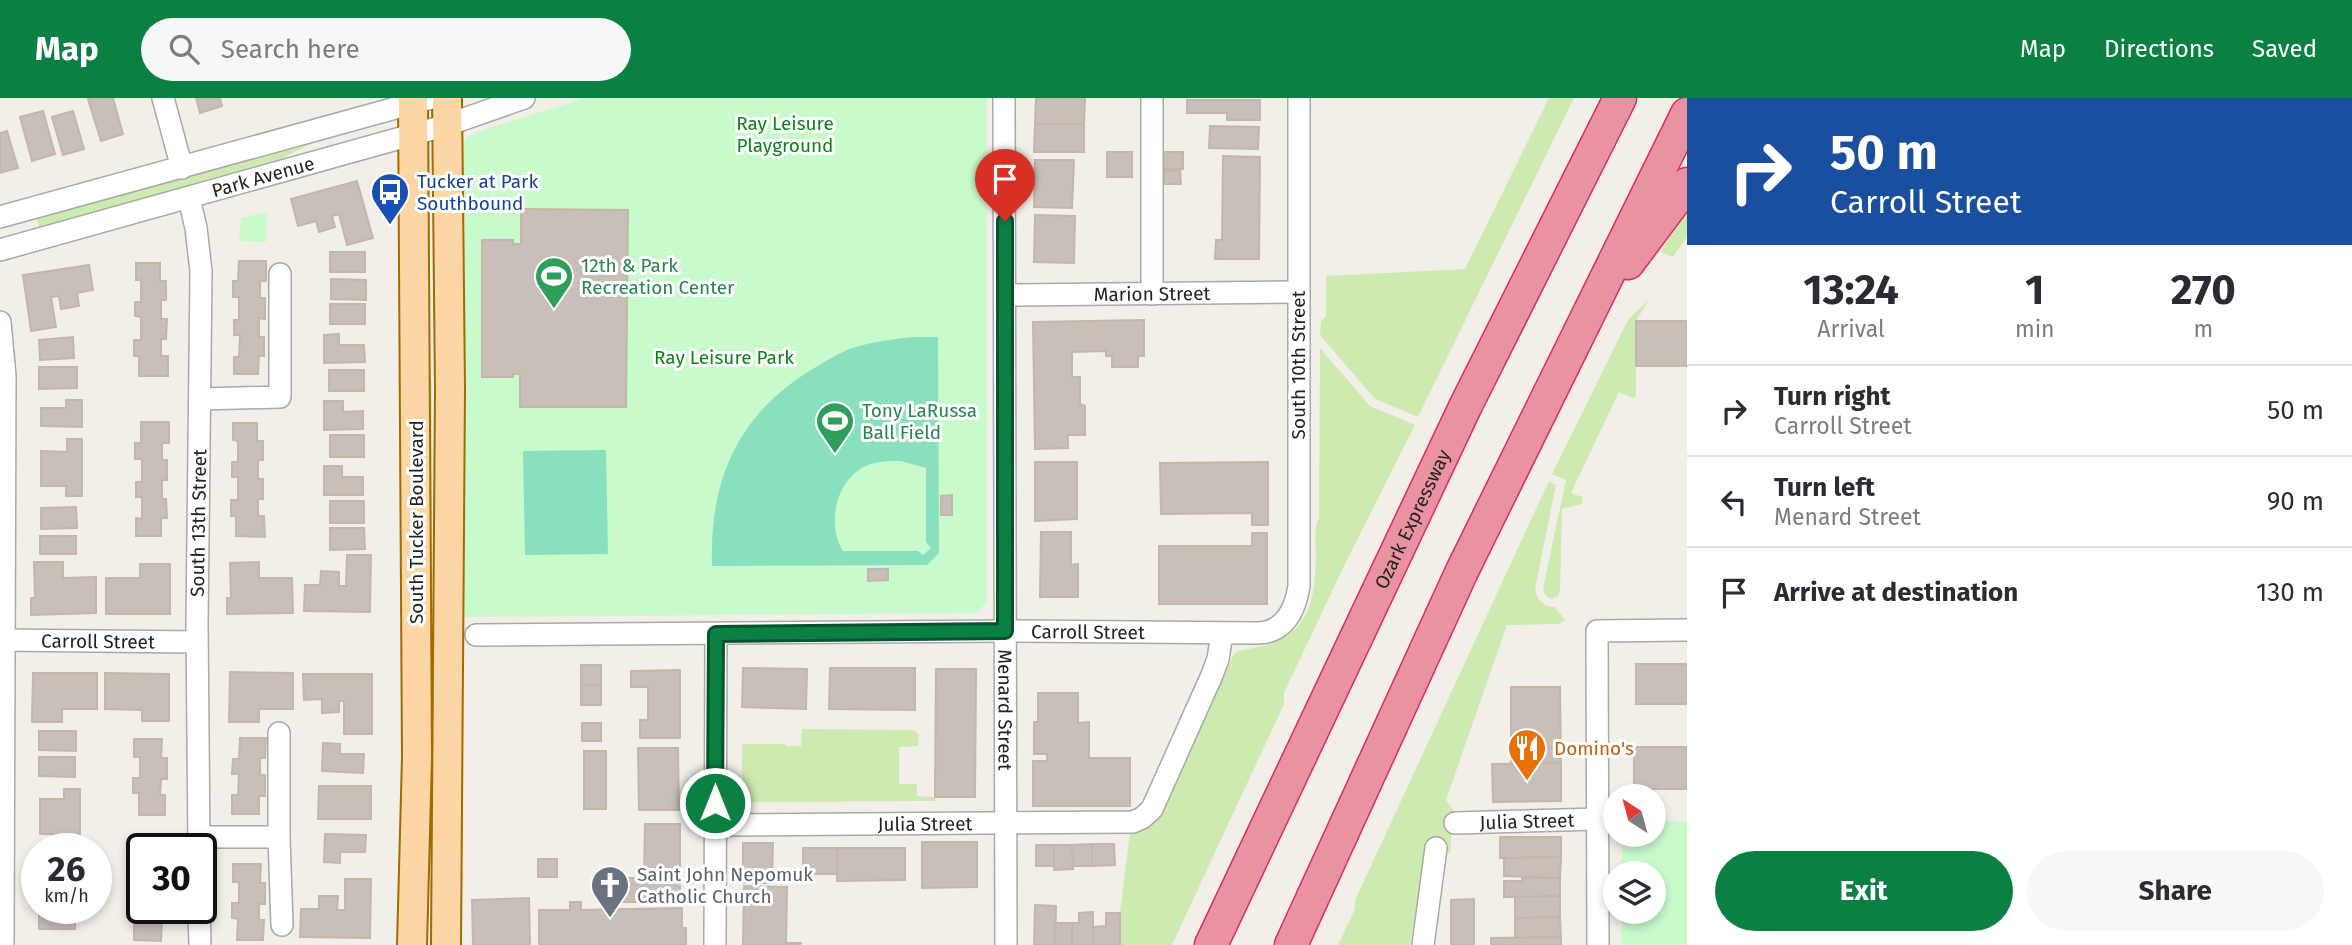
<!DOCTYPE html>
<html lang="en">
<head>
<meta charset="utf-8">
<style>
	:root { --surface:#fff; --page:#f7f7f7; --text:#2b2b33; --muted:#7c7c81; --line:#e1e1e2; --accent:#0b8043 }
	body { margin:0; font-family:"Fira Sans",sans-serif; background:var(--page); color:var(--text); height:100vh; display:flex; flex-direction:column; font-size:26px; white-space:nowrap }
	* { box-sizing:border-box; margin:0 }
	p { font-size:23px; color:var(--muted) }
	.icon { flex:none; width:38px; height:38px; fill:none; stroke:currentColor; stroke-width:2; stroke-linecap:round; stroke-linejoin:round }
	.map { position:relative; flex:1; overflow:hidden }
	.side { display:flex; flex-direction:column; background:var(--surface); width:665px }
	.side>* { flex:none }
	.top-card { background:#1a4fa0; color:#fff; overflow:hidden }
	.needle { width:46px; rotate:324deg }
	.fabs { position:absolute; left:1603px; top:686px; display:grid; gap:14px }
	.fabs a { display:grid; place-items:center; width:63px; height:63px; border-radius:50%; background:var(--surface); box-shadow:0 4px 10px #0003; font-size:35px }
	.speed { position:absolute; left:21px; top:735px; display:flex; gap:14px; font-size:35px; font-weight:700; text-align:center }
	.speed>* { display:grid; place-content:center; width:91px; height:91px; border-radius:50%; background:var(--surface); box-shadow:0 4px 10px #0003; line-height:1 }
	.speed small { font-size:18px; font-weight:400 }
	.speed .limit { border:4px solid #111; border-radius:10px; background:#fff; color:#111 }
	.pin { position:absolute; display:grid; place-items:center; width:60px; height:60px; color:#fff; margin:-72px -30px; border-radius:50% 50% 50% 0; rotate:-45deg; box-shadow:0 0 7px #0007 }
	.pin .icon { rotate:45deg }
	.me { position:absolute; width:77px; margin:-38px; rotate:0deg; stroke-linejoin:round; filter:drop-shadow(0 0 5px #0008) }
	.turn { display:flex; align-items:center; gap:24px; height:147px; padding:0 28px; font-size:32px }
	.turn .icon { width:91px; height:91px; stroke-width:2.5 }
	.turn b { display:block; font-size:49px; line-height:60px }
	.eta { display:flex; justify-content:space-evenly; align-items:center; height:119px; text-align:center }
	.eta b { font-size:42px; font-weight:700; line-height:49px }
	.action { display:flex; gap:14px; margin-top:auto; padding:14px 28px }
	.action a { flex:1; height:80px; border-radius:42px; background:var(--accent); color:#fff; font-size:28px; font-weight:700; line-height:80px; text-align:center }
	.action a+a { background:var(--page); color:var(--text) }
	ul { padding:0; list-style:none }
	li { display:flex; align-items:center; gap:21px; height:91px; padding:0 28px; border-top:2px solid var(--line) }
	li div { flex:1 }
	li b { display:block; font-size:26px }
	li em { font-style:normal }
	header { display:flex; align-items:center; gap:42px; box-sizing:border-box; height:98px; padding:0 35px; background:var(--accent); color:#fff }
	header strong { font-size:33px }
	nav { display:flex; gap:38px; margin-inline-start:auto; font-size:24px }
	.search { width:490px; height:63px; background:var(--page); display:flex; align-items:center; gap:18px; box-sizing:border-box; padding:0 24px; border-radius:38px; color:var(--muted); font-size:26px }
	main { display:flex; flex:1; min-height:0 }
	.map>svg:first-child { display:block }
</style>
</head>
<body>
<header>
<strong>Map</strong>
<div class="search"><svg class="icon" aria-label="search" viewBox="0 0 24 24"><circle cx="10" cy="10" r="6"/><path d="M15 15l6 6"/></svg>Search here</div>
<nav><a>Map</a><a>Directions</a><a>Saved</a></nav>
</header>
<main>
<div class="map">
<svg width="1687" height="847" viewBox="0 0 1687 847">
	<rect width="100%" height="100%" fill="#f2efe9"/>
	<path fill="#cdebb0" d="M1549,0H1574L1418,319L1375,301L1320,237L1321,223L1326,218V178L1465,171Z
		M365,27L363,31L308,47L262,71L40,132L36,118Z
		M1687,107V139L1673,159L1661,154Z
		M1650,200L1636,223V298L1633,300L1619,294L1571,395L1582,399V406L1562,411L1560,493L1558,498L1550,501L1544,495L1543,490L1566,382L1552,376L1628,222Z
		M1320,250L1370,308L1415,327L1344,468L1284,595V606L1172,847H1120V815L1130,735L1149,728L1162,713L1234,556L1238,553C1302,543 1315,520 1316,457C1316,445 1313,431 1319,420Z
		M429,260L432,290L433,672L430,671L424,261Z
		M1549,383L1556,387L1535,491C1537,502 1543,509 1555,509L1565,522L1559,526L1507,527L1446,702L1454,713L1450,755H1444L1446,744L1428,743L1410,847H1338L1354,813L1356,800Z
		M802,631L913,632L919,636L918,648L899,649V686H917V698L935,699V703L742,704V646H785V648H801Z"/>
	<path fill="#c8facc" d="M586,0H987V504L976,515L461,519L465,107L460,48L467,39L480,33Z
		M267,114L266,144L239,143L241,120Z
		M1654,723H1687V847H1621L1622,814H1654V775H1622V737H1654Z"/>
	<path fill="#88e0be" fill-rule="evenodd" d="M913,239H938L939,455L927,467L712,468C709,381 739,314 816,269C829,261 844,252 859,248C877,243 895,241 913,239ZM901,363L926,370V444L931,450L923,457L918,453H843C826,426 836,380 868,367C878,363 890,363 901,363Z
		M606,352L608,456L525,457L523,353Z"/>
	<path fill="#c7bfb8" stroke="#c4b6ab" stroke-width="2" d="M92,0H113L123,36L101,43L88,1Z
		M196,0H220L222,8L200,15Z
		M1036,0H1085L1084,26H1035Z
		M1187,2H1260V22H1227V15H1187Z
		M43,13L55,56L32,63L20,19Z
		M73,13L84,51L63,57L52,19Z
		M1035,26H1084V54H1034Z
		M1210,28L1259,29L1258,51L1209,50Z
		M7,33L18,70L0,75V35Z
		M1107,54H1132V79H1107Z
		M1161,54H1183V71H1161Z
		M1223,58L1260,59L1259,161H1215L1216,142H1222Z
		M1035,62H1074L1072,110L1034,109Z
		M1180,72L1181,86H1164V73Z
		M357,83L373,140L347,147L339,116L332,118L335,129L319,134L316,123L298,128L291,101Z
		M521,111L628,112L626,309H520V276H513V279H482V142H513V146H521Z
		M1035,117L1075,118L1074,165L1034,164Z
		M330,154H365V174H330Z
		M239,163H266V183H260V200H265V221L259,220V239H264V258H259L258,276H234V259H239L240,237H234V222H239V199H233V183H238Z
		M136,165H160V183H166V202H161V221H167L166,241H161V258H168V278H139V258H134V242H141V219L135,218V204H141V182H136Z
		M89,167L93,192L77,195L79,208L61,211L59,198L51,199L56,229L31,233L23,177Z
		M331,181L366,182V202L331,201Z
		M330,206H365V226H330Z
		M1144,222V258H1138V269H1112V258H1106V253L1072,254V279H1080V306L1085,308V337H1068V350L1035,351L1033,224Z
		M1636,223H1687V268H1636Z
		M339,236V247H364L365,264L324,265V237Z
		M73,239L74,260L40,262L39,242Z
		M39,269H77V290L39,291Z
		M329,272H364V293H329Z
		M66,302H82V329L41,328V310H66Z
		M324,303H343V314L363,313V331L324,332Z
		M141,324H169V345H162V362H167V382H162V401H166L167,420H161V438H136V420L142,421V399H136V384H142V361H135V345H141Z
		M233,325H257V343H263V362H258V381H263V401H258V418H264L265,439L236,438V418H231V402H238V379H232V364H238V343L233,342Z
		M330,337H364V359H330Z
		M67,341H82V398H66V388H41V353L67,354Z
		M1035,364H1077V421L1035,423Z
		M1268,364V427H1252V415L1161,416L1160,365Z
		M324,368H342V379H363V397H324Z
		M952,397V417H941V398Z
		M330,403H364V425H330Z
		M76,409L77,430L41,431V410Z
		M330,430H364L365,451L330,452Z
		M1041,434H1071V467L1078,466V499H1040Z
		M1252,435H1267V506H1159V448H1252Z
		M40,438H76V456H40Z
		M347,457H371L370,514L304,513L305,487H320L321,473L339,474V488H346Z
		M34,464H63V480L96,479V515L31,517V500H35Z
		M259,464V480H292L293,515L227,516V500H231L230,465Z
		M140,466H170V516H106V480H140Z
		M868,471H888V482L868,483Z
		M1636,566H1687V606H1636Z
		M581,567H601V587H581Z
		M743,570L807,571L806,611L742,609Z
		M830,570H915V612L829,611Z
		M936,571H976L975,699H935Z
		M680,572V640H640V622H648V589H631V573Z
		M230,574L293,575V611H259V624H229Z
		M33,575H97V611H62V624H32Z
		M105,575L169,576V623H142V612L105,611Z
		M303,576H372V636H344V603H339V614L322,615V601L304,602Z
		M581,587H601V607H581Z
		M1511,589H1560L1561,665L1511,666Z
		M1038,595H1078V625L1089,624V660H1130V708H1033V663H1047V656H1034V624H1038Z
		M582,625H601V643H582Z
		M39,633H76V653L39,652Z
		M240,640H266L265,660H260V677H265V698H259V716H232V697H238L239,676H232L233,661H239Z
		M134,641H162L161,660H167V681H161L160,697H165V717H139V695H133V680H140V659H134Z
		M323,645L340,646V656H364L363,675L322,673Z
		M1634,649H1687V691H1634Z
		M638,650H678L679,712H639Z
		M584,653H606V711H584Z
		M39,659H75V679L39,678Z
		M1561,665V703L1493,704L1492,666Z
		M319,688H371V721H318Z
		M64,691H80V747H63V736H40V701H64Z
		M645,726H680V780H644Z
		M325,736L366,737L365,754H340V765L324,764Z
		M1500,739H1561V759L1500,760Z
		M922,744H977V789L922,790Z
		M743,745H773L772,785H743Z
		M1092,746V768H1073L1072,747Z
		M1092,746H1114L1115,767L1092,768Z
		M1036,747H1054V768H1036Z
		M1054,747H1072L1073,771L1054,772Z
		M803,750H837V776H803Z
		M837,750H905V782L837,783Z
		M1561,759L1560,780L1504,778V760Z
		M538,761H557V779H538Z
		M233,766H261L260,785H265V806H259V822H264L263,842H237L238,821L232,820V805H239V784H233Z
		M142,775V810H168L167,824H162L161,843L134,842V824H140L141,803H135V787H141Z
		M609,780H680V804H609Z
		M1522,780H1560V798L1504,799V783H1522Z
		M345,781H371L370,840L300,839L301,811H319V798H338L337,812H345Z
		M744,788L787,789L786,845H801L800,847H743Z
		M1560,798V819L1515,820V799Z
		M529,800L530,847H473L472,802Z
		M1474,801V847H1451V802Z
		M570,804H581V812L682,810V830H686V847H539V812H570Z
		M1035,807L1056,808L1055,847H1034Z
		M39,811H75V831H39Z
		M1093,814V847H1072V825H1079V815Z
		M1106,815H1120V847H1093V829L1106,828Z
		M1560,819L1561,839L1515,840V820Z
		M1055,825H1072V847H1055Z
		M1561,839V847H1491V840Z"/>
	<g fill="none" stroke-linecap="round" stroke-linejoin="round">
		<defs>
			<g id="minor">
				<path d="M163,0L182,70"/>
				<path id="s1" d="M1004,0L1006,847"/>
				<path d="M189,100L196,130L201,173L197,525L199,751"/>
				<path d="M0,119L432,0"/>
				<path id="s2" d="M0,152L447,27L524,0"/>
				<path d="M1152,196V0"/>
				<path id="s3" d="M1005,197L1298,194"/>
				<path d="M0,224L5,278L3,847"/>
				<path d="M200,301L280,299V176"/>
				<path id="s4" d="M476,537L1005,533L1257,535C1284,535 1295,513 1299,488V0"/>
				<path id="s5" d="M0,542L197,544"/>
				<path id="s6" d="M1455,725L1598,721"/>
				<path id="s7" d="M715,727L1133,724L1142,720L1152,711L1212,577L1218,561L1222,535"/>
				<path d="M199,739H279V635"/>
				<path d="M279,739L282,827"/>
				<path d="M199,810L200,847"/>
				<path d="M715,847L716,536"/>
				<path d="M1423,847L1436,750"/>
				<path d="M1598,847L1597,533L1687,532"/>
			</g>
			<path id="major" d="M412,847L417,659L413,0
				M446,847L450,291L447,0"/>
			<g id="highway">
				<path d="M1628,165L1687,86"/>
				<path id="s8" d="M1211,847L1466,307L1620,0"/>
				<path d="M1291,847L1462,473L1687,16"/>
			</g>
		</defs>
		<use href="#minor" stroke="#a9a9a9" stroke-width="24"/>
		<use href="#major" stroke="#a06b00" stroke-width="32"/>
		<use href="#highway" stroke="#dc2a67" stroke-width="35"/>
		<use href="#minor" stroke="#fff" stroke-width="21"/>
		<use href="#major" stroke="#fcd6a4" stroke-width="28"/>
		<use href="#highway" stroke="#e892a2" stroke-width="32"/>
	</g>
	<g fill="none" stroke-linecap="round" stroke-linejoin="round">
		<defs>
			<path id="route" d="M715,705L716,536L1005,533V123"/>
		</defs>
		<use href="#route" stroke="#07532c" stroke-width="18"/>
		<use href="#route" stroke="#0b8043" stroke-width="12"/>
	</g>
	<defs>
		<symbol id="bus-pin" viewBox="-11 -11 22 30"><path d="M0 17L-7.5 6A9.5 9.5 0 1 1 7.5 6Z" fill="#1a4fb4" stroke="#fff"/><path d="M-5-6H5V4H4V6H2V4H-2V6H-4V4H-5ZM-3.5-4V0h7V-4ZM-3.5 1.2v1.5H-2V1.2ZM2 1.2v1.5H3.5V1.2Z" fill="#fff"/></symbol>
		<symbol id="stadium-pin" viewBox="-11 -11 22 30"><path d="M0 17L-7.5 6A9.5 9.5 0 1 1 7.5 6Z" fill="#2e9e5b" stroke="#fff"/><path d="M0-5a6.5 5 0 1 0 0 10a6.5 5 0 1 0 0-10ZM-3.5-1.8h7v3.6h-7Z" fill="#fff"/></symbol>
		<symbol id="restaurant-pin" viewBox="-11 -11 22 30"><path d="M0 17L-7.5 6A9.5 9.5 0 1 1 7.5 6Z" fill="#e8710a" stroke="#fff"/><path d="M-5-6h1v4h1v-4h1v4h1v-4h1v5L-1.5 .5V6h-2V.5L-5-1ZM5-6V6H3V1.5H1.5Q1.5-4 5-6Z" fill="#fff"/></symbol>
		<symbol id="church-pin" viewBox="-11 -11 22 30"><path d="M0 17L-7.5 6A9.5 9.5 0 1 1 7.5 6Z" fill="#6b7280" stroke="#fff"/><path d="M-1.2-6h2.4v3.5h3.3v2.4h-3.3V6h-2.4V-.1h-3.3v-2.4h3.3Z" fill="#fff"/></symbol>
	</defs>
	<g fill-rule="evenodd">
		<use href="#bus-pin" x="368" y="72" width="44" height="60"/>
		<use href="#stadium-pin" x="532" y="156" width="44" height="60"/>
		<use href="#stadium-pin" x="813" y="301" width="44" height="60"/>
		<use href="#restaurant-pin" x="1505" y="628" width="44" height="60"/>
		<use href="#church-pin" x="588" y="765" width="44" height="60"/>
	</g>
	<g text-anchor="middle" stroke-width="6" stroke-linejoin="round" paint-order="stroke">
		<g font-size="19" fill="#0c8416" stroke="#fff">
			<text x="785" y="32">Ray Leisure<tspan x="785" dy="22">Playground</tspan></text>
			<text x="724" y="266">Ray Leisure Park</text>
		</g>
		<g font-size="19" fill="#222" stroke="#fff">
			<text dy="7" stroke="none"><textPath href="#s2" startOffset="273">Park Avenue</textPath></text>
			<text dy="7" stroke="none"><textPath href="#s3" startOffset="147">Marion Street</textPath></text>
			<text transform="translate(1298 267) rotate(-90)" y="7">South 10th Street</text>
			<text dy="7" stroke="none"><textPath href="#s8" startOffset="471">Ozark Expressway</textPath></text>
			<text transform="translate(416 424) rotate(-90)" y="7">South Tucker Boulevard</text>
			<text transform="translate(198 425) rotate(-89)" y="7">South 13th Street</text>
			<text dy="7" stroke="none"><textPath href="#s4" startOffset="612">Carroll Street</textPath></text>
			<text dy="7" stroke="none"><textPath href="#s5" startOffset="98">Carroll Street</textPath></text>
			<text dy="7" stroke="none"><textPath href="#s1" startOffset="612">Menard Street</textPath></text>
			<text dy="7" stroke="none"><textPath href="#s6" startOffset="72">Julia Street</textPath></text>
			<text dy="7" stroke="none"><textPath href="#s7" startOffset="210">Julia Street</textPath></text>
		</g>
		<g font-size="19" fill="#164399" stroke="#fff" text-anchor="start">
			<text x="417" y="90">Tucker at Park<tspan x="417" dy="22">Southbound</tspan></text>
		</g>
		<g font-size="19" fill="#27864d" stroke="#fff" text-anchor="start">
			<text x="581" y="174">12th &amp; Park<tspan x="581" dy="22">Recreation Center</tspan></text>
			<text x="862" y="319">Tony LaRussa<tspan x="862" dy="22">Ball Field</tspan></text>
		</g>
		<g font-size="19" fill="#c56008" stroke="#fff" text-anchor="start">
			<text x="1554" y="657">Domino's</text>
		</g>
		<g font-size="19" fill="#5b616d" stroke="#fff" text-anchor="start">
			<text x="637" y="783">Saint John Nepomuk<tspan x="637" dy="22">Catholic Church</tspan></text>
		</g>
	</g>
</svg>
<div class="fabs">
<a><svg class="needle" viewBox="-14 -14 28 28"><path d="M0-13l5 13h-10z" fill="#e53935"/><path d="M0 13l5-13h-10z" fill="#7c7c81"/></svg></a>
<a><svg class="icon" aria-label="layers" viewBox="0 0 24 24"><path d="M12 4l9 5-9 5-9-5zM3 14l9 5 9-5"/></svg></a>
</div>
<div class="speed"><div>26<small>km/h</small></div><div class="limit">30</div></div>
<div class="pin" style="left:1005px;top:123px;background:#d93025"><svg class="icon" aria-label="arrive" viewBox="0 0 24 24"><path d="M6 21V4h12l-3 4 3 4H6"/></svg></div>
<svg class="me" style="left:715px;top:705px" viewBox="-20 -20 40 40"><circle r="17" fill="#0b8043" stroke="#fff" stroke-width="3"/><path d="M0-11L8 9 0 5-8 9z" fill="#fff"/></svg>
</div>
<section class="side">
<div class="top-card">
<div class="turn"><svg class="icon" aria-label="right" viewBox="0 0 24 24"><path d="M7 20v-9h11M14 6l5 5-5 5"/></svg><div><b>50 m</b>Carroll Street</div></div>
</div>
<div class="eta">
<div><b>13:24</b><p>Arrival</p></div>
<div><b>1</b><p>min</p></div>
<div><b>270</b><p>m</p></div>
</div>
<ul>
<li><svg class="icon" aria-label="right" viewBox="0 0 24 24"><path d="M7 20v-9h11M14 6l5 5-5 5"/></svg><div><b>Turn right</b><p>Carroll Street</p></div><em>50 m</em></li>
<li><svg class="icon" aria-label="left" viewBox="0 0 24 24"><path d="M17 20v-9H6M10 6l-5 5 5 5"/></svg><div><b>Turn left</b><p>Menard Street</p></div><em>90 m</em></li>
<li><svg class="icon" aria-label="arrive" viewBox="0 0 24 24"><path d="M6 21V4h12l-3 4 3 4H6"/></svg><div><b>Arrive at destination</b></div><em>130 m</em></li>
</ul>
<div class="action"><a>Exit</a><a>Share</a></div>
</section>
</main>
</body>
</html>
